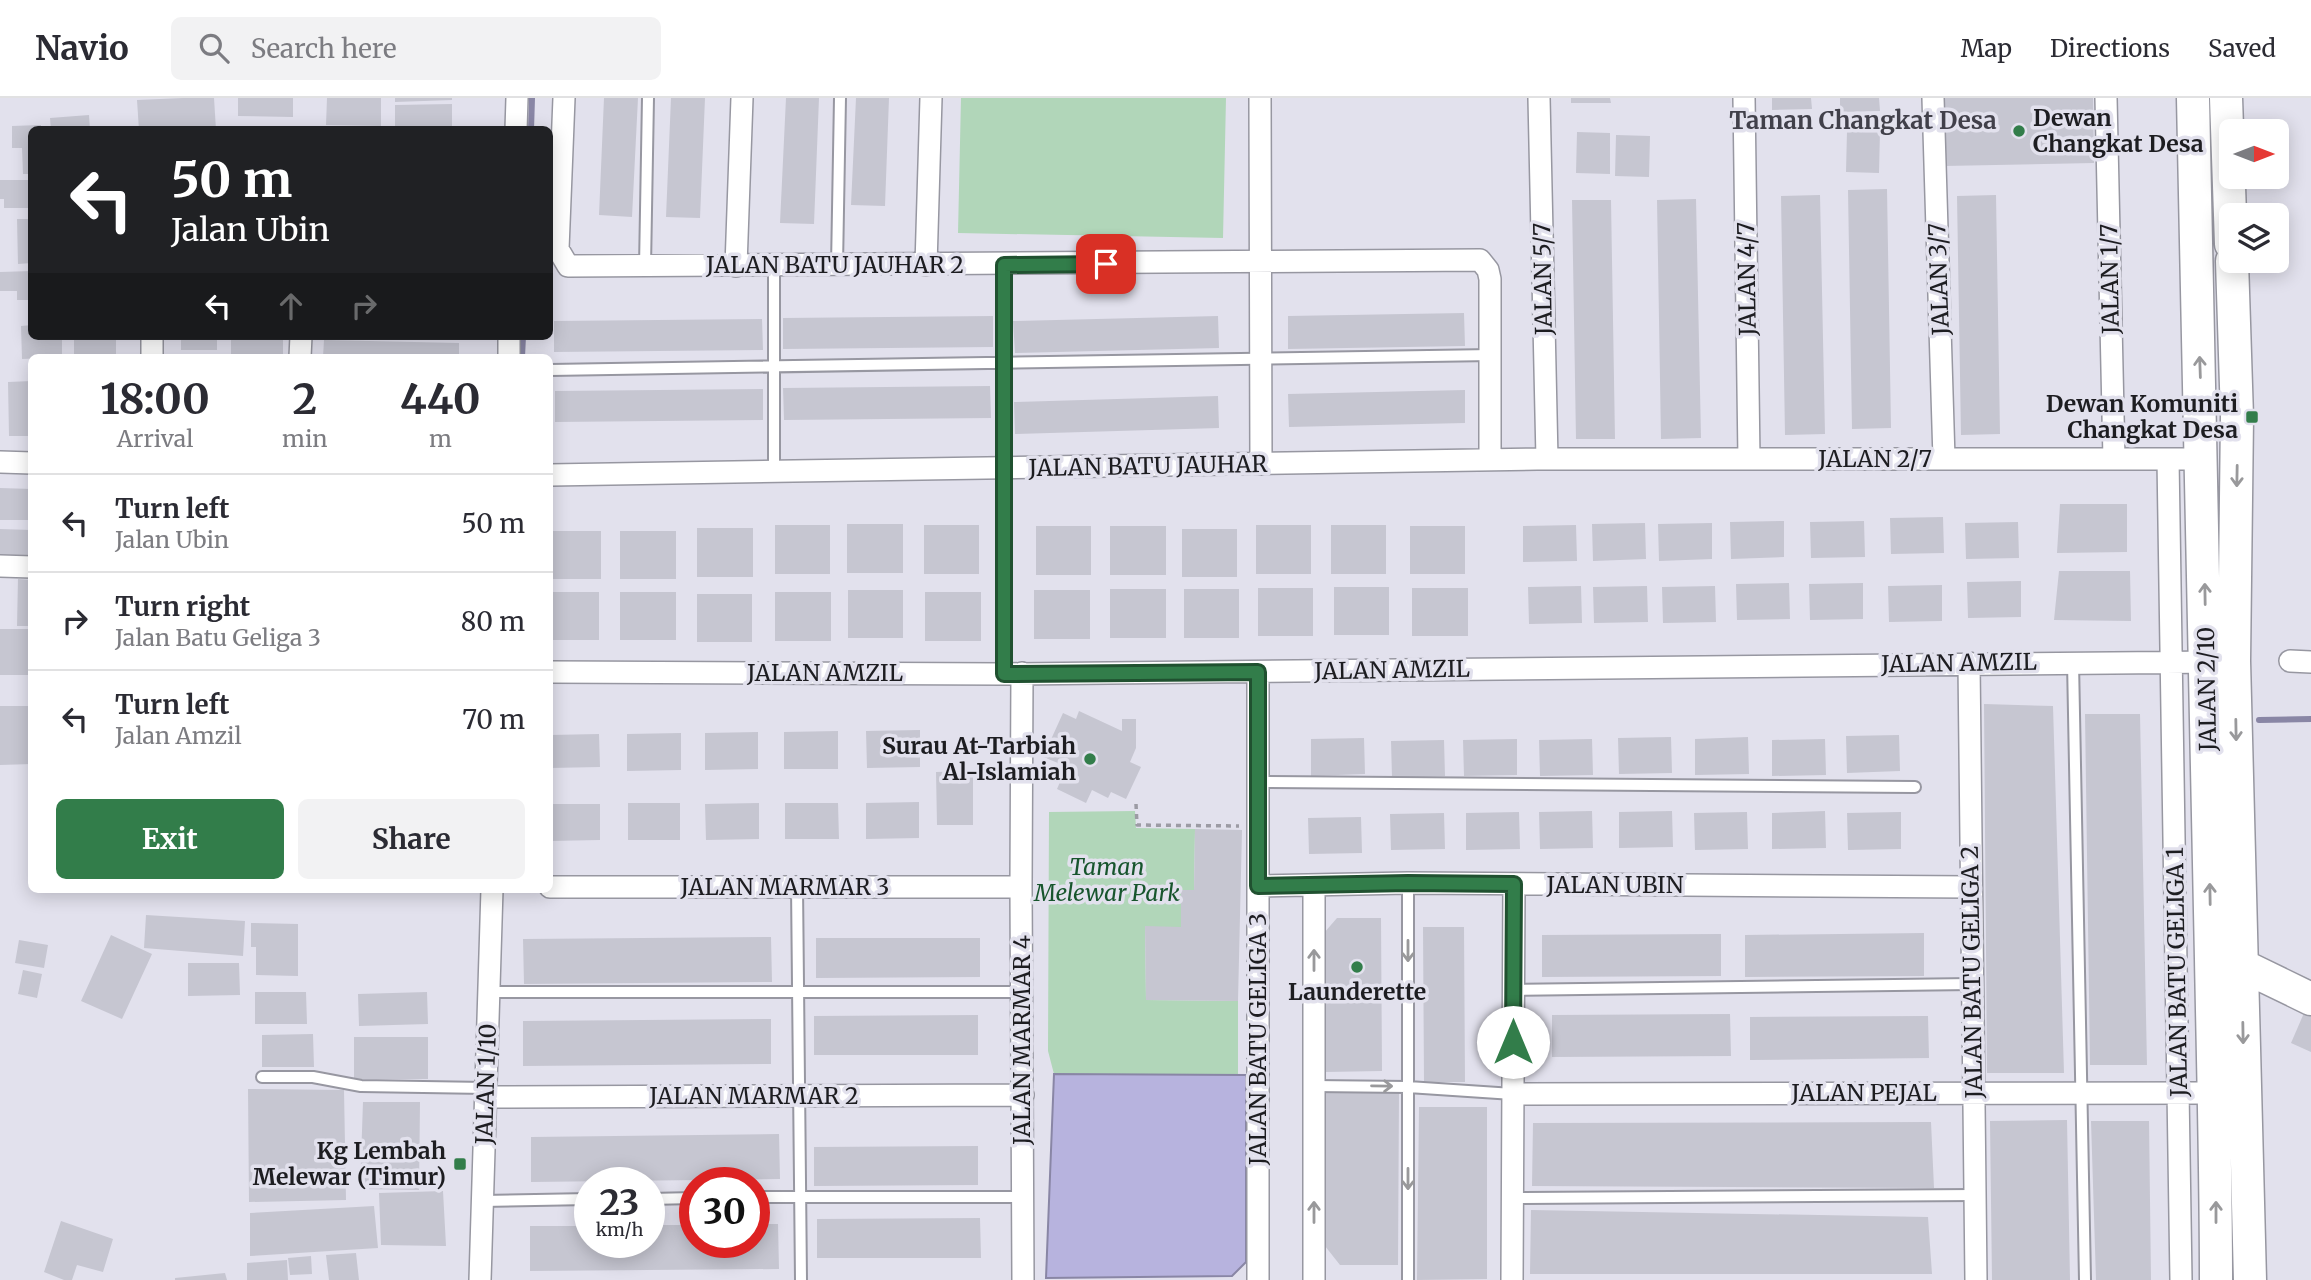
<!DOCTYPE html>
<html lang="en">
<head>
<meta charset="utf-8">
<style>
	:root { --surface:#fff; --page:#f2f2f3; --text:#2b2b33; --muted:#7c7c81; --line:#e1e1e2; --accent:#327d4a }
	body { margin:0; font-family:Merriweather,serif; background:var(--page); color:var(--text); height:100vh; display:flex; flex-direction:column; font-size:26px; white-space:nowrap }
	* { box-sizing:border-box; margin:0 }
	p { font-size:23px; color:var(--muted) }
	.icon { flex:none; width:38px; height:38px; fill:none; stroke:currentColor; stroke-width:2; stroke-linecap:round; stroke-linejoin:round }
	.map { position:relative; flex:1; overflow:hidden }
	.panel { position:absolute; left:28px; top:256px; width:525px; height:539px; display:flex; flex-direction:column; background:var(--surface); border-radius:10px; box-shadow:0 4px 18px #0003 }
	.panel>* { flex:none }
	.guide { position:absolute; left:28px; top:28px; width:525px; height:214px; border-radius:10px; box-shadow:0 4px 18px #0003; background:#202124; color:#fff; overflow:hidden }
	.needle { width:46px; rotate:90deg }
	.controls { position:absolute; left:2219px; top:21px; display:grid; gap:14px }
	.controls a { display:grid; place-items:center; width:70px; height:70px; border-radius:10px; background:var(--surface); box-shadow:0 4px 18px #0003; font-size:35px }
	.speed { position:absolute; left:574px; top:1069px; display:flex; gap:14px; font-size:35px; font-weight:700; text-align:center }
	.speed>* { display:grid; place-content:center; width:91px; height:91px; border-radius:50%; background:var(--surface); box-shadow:0 4px 18px #0003; line-height:1 }
	.speed small { font-size:18px; font-weight:400 }
	.speed .limit { border:10px solid #d22; background:#fff; color:#111 }
	.pin { position:absolute; display:grid; place-items:center; width:60px; height:60px; color:#fff; margin:-30px; border-radius:14px; box-shadow:0 4px 10px #0006 }
	.me { position:absolute; width:77px; margin:-38px; rotate:0deg; stroke-linejoin:round; filter:drop-shadow(0 0 5px #0008) }
	.turn { display:flex; align-items:center; gap:24px; height:147px; padding:0 28px; font-size:32px }
	.turn .icon { width:91px; height:91px; stroke-width:2.5 }
	.turn b { display:block; font-size:49px; line-height:60px }
	.lanes { display:flex; align-items:center; height:66px; padding:0 28px; background:#0003; justify-content:center; gap:35px; direction:ltr }
	.lanes .off { opacity:.35 }
	.eta { display:flex; justify-content:space-evenly; align-items:center; height:119px; text-align:center }
	.eta b { font-size:42px; font-weight:700; line-height:49px }
	.cta { display:flex; gap:14px; margin-top:auto; padding:14px 28px }
	.cta a { flex:1; height:80px; border-radius:10px; background:var(--accent); color:#fff; font-size:28px; font-weight:700; line-height:80px; text-align:center }
	.cta a+a { background:var(--page); color:var(--text) }
	ul { padding:0; list-style:none }
	li { display:flex; align-items:center; gap:21px; height:98px; padding:0 28px; border-top:2px solid var(--line) }
	li div { flex:1 }
	li b { display:block; font-size:26px }
	li em { font-style:normal }
	header { display:flex; align-items:center; gap:42px; box-sizing:border-box; height:98px; padding:0 35px; background:var(--surface); border-bottom:2px solid var(--line) }
	header strong { font-size:33px }
	nav { display:flex; gap:38px; margin-inline-start:auto; font-size:24px }
	.search { width:490px; height:63px; background:var(--page); display:flex; align-items:center; gap:18px; box-sizing:border-box; padding:0 24px; border-radius:10px; color:var(--muted); font-size:26px }
	.map>svg:first-child { display:block }
</style>
</head>
<body>
<header>
<strong>Navio</strong>
<div class="search"><svg class="icon" aria-label="search" viewBox="0 0 24 24"><circle cx="10" cy="10" r="6"/><path d="M15 15l6 6"/></svg>Search here</div>
<nav><a>Map</a><a>Directions</a><a>Saved</a></nav>
</header>
<div class="map">
<svg width="2311" height="1182" viewBox="0 0 2311 1182">
	<rect width="100%" height="100%" fill="#e2e1ed"/>
	<path fill="#b1d6b9" d="M961,0H1226L1223,140L958,135Z
		M1135,713L1136,730L1195,731L1194,792H1181V829H1145L1146,902L1238,903V977L1054,976L1048,953L1049,714Z"/>
	<path fill="#b7b3de" stroke="#8986a5" stroke-width="2" d="M1054,976L1246,977V1164L1232,1178L1046,1180Z"/>
	<g fill="none" stroke-linecap="round" stroke-linejoin="round">
		<path stroke="#8986a5" stroke-width="6" d="M531,32L532,0
			M522,259L523,238
			M2259,622L2311,621"/>
	</g>
	<path fill="#c6c6d1" d="M183,0H214L216,32H139L137,2Z
		M238,0H293V19L238,18Z
		M327,0H381V28L326,27Z
		M395,0H452V2L395,4Z
		M604,0H638L632,119L599,117Z
		M671,0H705L700,120L666,119Z
		M786,0H819L814,126L780,125Z
		M856,0H889L885,108L851,107Z
		M1571,0H1610L1611,5H1571Z
		M1772,0H1811L1812,11L1772,12Z
		M1840,0H1879L1880,13L1840,14Z
		M1943,0H2093L2094,65L1944,68Z
		M452,6V32H395V7Z
		M89,17L90,32H51L50,20Z
		M41,27V32H32V76H23L22,50H12V28Z
		M1847,33H1880L1879,75L1846,74Z
		M1577,34L1610,35V76L1576,75Z
		M1616,37L1650,38L1649,79L1615,78Z
		M0,82H32V110H4V101H0Z
		M1887,91L1891,330L1852,331L1848,92Z
		M1820,97L1825,336L1785,337L1781,98Z
		M1996,97L2000,336L1961,337L1957,98Z
		M1696,101L1701,340L1661,341L1657,102Z
		M1572,102H1611L1615,341H1576Z
		M17,121H32V165L18,166Z
		M32,173V202H17V193H0V174Z
		M1464,215L1465,248L1288,251V218Z
		M993,218V249L783,251V220Z
		M1218,218L1219,250L1015,255L1013,223Z
		M762,221L763,252L554,254V223Z
		M32,227V238H62V259L22,261L21,228Z
		M181,238H217V252H181Z
		M231,238H283V259H231Z
		M116,239V259H74V240Z
		M324,242L459,245V259H323Z
		M32,283V338H9L8,284Z
		M990,288L991,320L784,322L783,290Z
		M763,291V322L555,324V293Z
		M1465,292V325L1289,329L1288,296Z
		M1218,298L1219,330L1015,336L1014,304Z
		M0,390L32,391V422H0Z
		M2060,406H2127V454L2057,455Z
		M1943,419L1944,455L1891,456L1890,420Z
		M1784,423V459L1731,461L1730,424Z
		M1864,423L1865,459L1811,460L1810,424Z
		M2018,424L2019,460L1966,461L1965,425Z
		M1645,425L1646,461L1593,463L1592,426Z
		M1712,425V461L1659,463L1658,426Z
		M847,426H903V475H847Z
		M775,427H830V476H775Z
		M924,427H979V476H924Z
		M1256,427H1311V476H1256Z
		M1331,427H1386V476H1331Z
		M1576,427L1577,463L1523,464V428Z
		M1036,428H1091V477H1036Z
		M1110,428H1166V477H1110Z
		M1410,428H1465V476H1410Z
		M697,430H753V479H697Z
		M0,431L32,432V463L0,462Z
		M1182,431H1237V479H1182Z
		M550,433H601V481H550Z
		M620,433H676V481H620Z
		M2059,473H2130L2131,523L2054,522Z
		M18,481L32,482V528H17Z
		M2021,483V519L1968,520L1967,484Z
		M1789,485L1790,521L1737,522L1736,486Z
		M1863,485V521L1810,522L1809,486Z
		M1942,487V523L1889,524L1888,488Z
		M1581,488L1582,525L1529,526L1528,489Z
		M1647,488L1648,524L1594,525L1593,489Z
		M1715,488L1716,524L1663,525L1662,489Z
		M1334,489H1389V537H1334Z
		M1258,490H1313V538H1258Z
		M1412,490H1468V538H1412Z
		M1110,491H1166V540H1110Z
		M1184,491H1239V540H1184Z
		M848,492H903V540H848Z
		M1034,492H1090V541H1034Z
		M550,494H599V542H550Z
		M620,494H676V542H620Z
		M775,494H831V543H775Z
		M925,494H981V543H925Z
		M697,496H752V544H697Z
		M0,531H29V577H0Z
		M1984,606L2053,608L2064,975H1987Z
		M0,608H31L32,666L0,667Z
		M1079,613L1122,633V621H1136V650L1130,664L1141,669L1126,701L1111,694L1108,700L1092,692L1086,705L1057,691L1063,677L1054,673L1058,665L1043,659L1063,615L1076,621Z
		M2085,616H2140L2147,967H2090Z
		M920,632V669L867,670L866,633Z
		M838,633V671H784V634Z
		M758,634V671L705,672V635Z
		M681,635V672L627,673V636Z
		M599,636L600,669L550,670V637Z
		M1899,637L1900,673L1847,675L1846,638Z
		M1671,639L1672,675L1619,676L1618,640Z
		M1748,639L1749,676L1695,677V641Z
		M1364,640L1365,676L1311,678V641Z
		M1517,641V677L1464,678L1463,642Z
		M1592,641L1593,677L1540,678L1539,642Z
		M1825,641L1826,677L1772,678V642Z
		M1444,642L1445,678L1392,679L1391,643Z
		M973,673V727H937L936,674Z
		M919,704V740L866,741V705Z
		M628,705H680V742H628Z
		M759,705V741L706,742L705,706Z
		M785,705H838L839,741H785Z
		M550,706H600V742L550,743Z
		M1592,713L1593,750L1540,751L1539,714Z
		M1672,713L1673,749L1619,750V714Z
		M1825,713L1826,750L1772,751V715Z
		M1519,714L1520,751L1466,752V715Z
		M1747,714L1748,751L1695,752L1694,715Z
		M1901,714V751L1848,752L1847,715Z
		M1444,715L1445,751L1391,752L1390,716Z
		M1361,719L1362,755L1309,756L1308,720Z
		M1195,731L1242,732L1238,903L1146,902L1145,828L1181,829V792H1194Z
		M146,817L245,823L243,858L144,850Z
		M1337,820H1381L1382,973L1325,974L1324,835Z
		M251,825L298,826V878L256,877V849H251Z
		M1423,829H1464L1465,984H1424Z
		M1924,835V878L1745,879V837Z
		M1721,836V878L1542,879V837Z
		M111,837L152,856L122,921L81,903Z
		M771,839L772,884L524,886L523,841Z
		M816,840H980V879L816,880Z
		M19,842L48,847L44,870L15,865Z
		M188,865H239L240,897L188,898Z
		M23,872L42,876L37,900L18,896Z
		M255,894H306L307,926H255Z
		M427,894L428,926L359,928L358,896Z
		M2304,915L2311,918V954L2291,945Z
		M1730,916L1731,958L1552,959V917Z
		M978,917V957H814V918Z
		M1928,918L1929,960L1750,962V919Z
		M771,921V966L523,968V923Z
		M313,936L314,969H262V937Z
		M354,939H428V981H354Z
		M248,991L344,992L346,1102L249,1104Z
		M1326,993L1399,994L1398,1167H1340L1325,1148Z
		M363,1004H420L419,1092L360,1091Z
		M1419,1009H1487V1181L1417,1182Z
		M2067,1022L2070,1182H1992L1990,1023Z
		M2091,1023H2149L2151,1182H2096Z
		M1931,1024L1934,1090L1532,1088L1533,1025Z
		M779,1036L780,1081L531,1084V1039Z
		M978,1048V1087L814,1088V1049Z
		M443,1093L446,1148L381,1147L379,1095Z
		M374,1108L378,1150L250,1158V1115Z
		M1531,1112L1928,1119L1932,1176H1530Z
		M980,1120L981,1160H817V1121Z
		M61,1123L113,1141L103,1174L77,1167L72,1182H64L44,1174Z
		M754,1126H778L779,1171L530,1173V1128H590V1144H649V1127H695V1144H754Z
		M356,1155L359,1182H329L326,1157Z
		M311,1158L312,1176L290,1177L288,1160Z
		M287,1162L288,1182H247V1165Z
		M225,1175L227,1182H175V1180Z"/>
	<g fill="none" stroke-linecap="round" stroke-linejoin="round">
		<defs>
			<path id="lane" d="M1004,167V576
				M837,168L840,0
				M645,169L648,0
				M550,272L1492,257
				M774,374V168
				M2073,564L2085,1182
				M1258,684L1915,689
				M1408,785V1182
				M797,788L801,1182
				M1513,892L1972,886
				M489,894H1021
				M262,979H313L361,988L486,990
				M1313,988L1408,989L1513,996
				M754,1099H1022
				M1512,1100L1975,1097
				M649,1101L695,1100
				M482,1103L590,1101"/>
			<path id="street" d="M564,0L558,151L568,168L1480,162L1488,172L1490,181V362
				M1260,0L1261,366
				M1539,0L1547,361
				M1744,0L1749,361
				M1933,0L1944,361
				M2106,0L2114,361
				M516,32L517,0
				M926,167L931,0
				M736,168L742,0
				M152,238V259
				M300,259L301,238
				M509,259V238
				M2168,361L2181,1182
				M0,364L32,365
				M550,377L1537,361H2203
				M0,468L32,469
				M2290,563L2311,564
				M1969,565L1976,1182
				M550,574L1004,576L2218,564
				M1258,574V1182
				M1022,575L1021,789L1023,1182
				M1258,788L1408,785L1971,789
				M550,789H1021
				M1513,996L2215,995
				M485,999L1023,997
				M480,1182L492,791
				M1314,1182V787
				M1512,1182L1514,786"/>
			<path id="secondary" d="M2193,0C2201,287 2206,574 2211,861C2213,968 2216,1075 2216,1182
				M2226,0L2231,146
				M2232,163L2237,319L2234,563L2250,1182
				M2226,865L2241,867L2311,901"/>
		</defs>
		<use href="#lane" stroke="#9797a1" stroke-width="14"/>
		<use href="#street" stroke="#9797a1" stroke-width="24"/>
		<use href="#secondary" stroke="#9797a1" stroke-width="35"/>
		<path stroke="#9c9ba4" stroke-width="3.5" stroke-dasharray="5 5" stroke-linecap="butt" d="M1136,706L1137,727L1239,728"/>
		<use href="#lane" stroke="#fff" stroke-width="10"/>
		<use href="#street" stroke="#fff" stroke-width="21"/>
		<use href="#secondary" stroke="#fff" stroke-width="32"/>
	</g>
	<defs><path id="oneway-shaft" d="M-6 0H5M1.5-3L5.5 0L1.5 3" fill="none" stroke-width="1.6" stroke-linecap="round" stroke-linejoin="round" transform="scale(1.75)"/></defs>
	<g stroke="#99999b">
		<use href="#oneway-shaft" transform="translate(2200 269) rotate(-92)"/>
		<use href="#oneway-shaft" transform="translate(2237 378) rotate(91)"/>
		<use href="#oneway-shaft" transform="translate(2205 496) rotate(-91)"/>
		<use href="#oneway-shaft" transform="translate(2236 632) rotate(89)"/>
		<use href="#oneway-shaft" transform="translate(2210 796) rotate(-91)"/>
		<use href="#oneway-shaft" transform="translate(1408 853) rotate(90)"/>
		<use href="#oneway-shaft" transform="translate(1314 862) rotate(-90)"/>
		<use href="#oneway-shaft" transform="translate(2243 935) rotate(89)"/>
		<use href="#oneway-shaft" transform="translate(1382 988) rotate(1)"/>
		<use href="#oneway-shaft" transform="translate(1408 1081) rotate(90)"/>
		<use href="#oneway-shaft" transform="translate(1314 1114) rotate(-90)"/>
		<use href="#oneway-shaft" transform="translate(2216 1114) rotate(-90)"/>
	</g>
	<g fill="none" stroke-linecap="round" stroke-linejoin="round">
		<defs>
			<path id="route" d="M1106,166L1004,167V576L1258,574V788L1408,785L1514,786L1513,944"/>
		</defs>
		<use href="#route" stroke="#205130" stroke-width="18"/>
		<use href="#route" stroke="#327d4a" stroke-width="12"/>
	</g>
	<g fill="#327d4a" stroke="#e2e1ed" stroke-width="2.5">
		<circle cx="2019" cy="33" r="7"/>
		<rect x="2245" y="312" width="14" height="14" rx="3.5"/>
		<circle cx="1090" cy="661" r="7"/>
		<circle cx="1357" cy="869" r="7"/>
		<rect x="453" y="1059" width="14" height="14" rx="3.5"/>
	</g>
	<g text-anchor="middle" stroke-width="7" stroke-linejoin="round" paint-order="stroke">
		<g font-size="23" font-weight="bold" fill="#1d1d21" stroke="#e2e1ed" text-anchor="end">
			<text x="2033" y="28" text-anchor="start">Dewan<tspan x="2033" dy="26">Changkat Desa</tspan></text>
			<text x="2238" y="314">Dewan Komuniti<tspan x="2238" dy="26">Changkat Desa</tspan></text>
			<text x="1076" y="656">Surau At-Tarbiah<tspan x="1076" dy="26">Al-Islamiah</tspan></text>
			<text x="1357" y="902" text-anchor="middle">Launderette</text>
			<text x="446" y="1061">Kg Lembah<tspan x="446" dy="26">Melewar (Timur)</tspan></text>
		</g>
		<g font-size="23" fill="#1d1d21" stroke="#e2e1ed">
			<text x="835" y="175">JALAN BATU JAUHAR 2</text>
			<text transform="translate(1543 181) rotate(-91)" y="8">JALAN 5/7</text>
			<text transform="translate(1747 181) rotate(-91)" y="8">JALAN 4/7</text>
			<text transform="translate(1939 181) rotate(-92)" y="8">JALAN 3/7</text>
			<text transform="translate(2110 181) rotate(-91)" y="8">JALAN 1/7</text>
			<text x="1875" y="369">JALAN 2/7</text>
			<text transform="translate(1148 368) rotate(-1)" y="8">JALAN BATU JAUHAR</text>
			<text transform="translate(1959 565) rotate(-1)" y="8">JALAN AMZIL</text>
			<text transform="translate(1392 572) rotate(-1)" y="8">JALAN AMZIL</text>
			<text x="825" y="583">JALAN AMZIL</text>
			<text transform="translate(2207 591) rotate(-91)" y="8">JALAN 2/10</text>
			<text x="1615" y="795">JALAN UBIN</text>
			<text x="785" y="797">JALAN MARMAR 3</text>
			<text transform="translate(1972 874) rotate(-91)" y="8">JALAN BATU GELIGA 2</text>
			<text transform="translate(2177 874) rotate(-91)" y="8">JALAN BATU GELIGA 1</text>
			<text transform="translate(1258 941) rotate(-90)" y="8">JALAN BATU GELIGA 3</text>
			<text transform="translate(1022 942) rotate(-90)" y="8">JALAN MARMAR 4</text>
			<text transform="translate(486 986) rotate(-88)" y="8">JALAN 1/10</text>
			<text x="1864" y="1003">JALAN PEJAL</text>
			<text x="754" y="1006">JALAN MARMAR 2</text>
		</g>
		<g font-size="23" font-style="italic" fill="#17552d" stroke="#e2e1ed">
			<text x="1107" y="777">Taman<tspan x="1107" dy="26">Melewar Park</tspan></text>
		</g>
		<g font-size="24" font-weight="bold" fill="#41404a" stroke="#e2e1ed">
			<text x="1863" y="31">Taman Changkat Desa</text>
		</g>
	</g>
</svg>
<div class="controls">
<a><svg class="needle" viewBox="-14 -14 28 28"><path d="M0-13l5 13h-10z" fill="#e53935"/><path d="M0 13l5-13h-10z" fill="#7c7c81"/></svg></a>
<a><svg class="icon" aria-label="layers" viewBox="0 0 24 24"><path d="M12 4l9 5-9 5-9-5zM3 14l9 5 9-5"/></svg></a>
</div>
<div class="speed"><div>23<small>km/h</small></div><div class="limit">30</div></div>
<div class="pin" style="left:1106px;top:166px;background:#d93025"><svg class="icon" aria-label="arrive" viewBox="0 0 24 24"><path d="M6 21V4h12l-3 4 3 4H6"/></svg></div>
<svg class="me" style="left:1513px;top:944px" viewBox="-20 -20 40 40"><circle r="19" fill="#fff"/><path d="M0-13L10 11 0 6-10 11z" fill="#327d4a"/></svg>
<div class="guide">
<div class="turn"><svg class="icon" aria-label="left" viewBox="0 0 24 24"><path d="M17 20v-9H6M10 6l-5 5 5 5"/></svg><div><b>50 m</b>Jalan Ubin</div></div>
<div class="lanes"><svg class="icon" aria-label="left" viewBox="0 0 24 24"><path d="M17 20v-9H6M10 6l-5 5 5 5"/></svg><svg class="icon off" aria-label="ahead" viewBox="0 0 24 24"><path d="M12 20V5M6 11l6-6 6 6"/></svg><svg class="icon off" aria-label="right" viewBox="0 0 24 24"><path d="M7 20v-9h11M14 6l5 5-5 5"/></svg></div>
</div>
<section class="panel">
<div class="eta">
<div><b>18:00</b><p>Arrival</p></div>
<div><b>2</b><p>min</p></div>
<div><b>440</b><p>m</p></div>
</div>
<ul>
<li><svg class="icon" aria-label="left" viewBox="0 0 24 24"><path d="M17 20v-9H6M10 6l-5 5 5 5"/></svg><div><b>Turn left</b><p>Jalan Ubin</p></div><em>50 m</em></li>
<li><svg class="icon" aria-label="right" viewBox="0 0 24 24"><path d="M7 20v-9h11M14 6l5 5-5 5"/></svg><div><b>Turn right</b><p>Jalan Batu Geliga 3</p></div><em>80 m</em></li>
<li><svg class="icon" aria-label="left" viewBox="0 0 24 24"><path d="M17 20v-9H6M10 6l-5 5 5 5"/></svg><div><b>Turn left</b><p>Jalan Amzil</p></div><em>70 m</em></li>
</ul>
<div class="cta"><a>Exit</a><a>Share</a></div>
</section>
</div>
</body>
</html>
